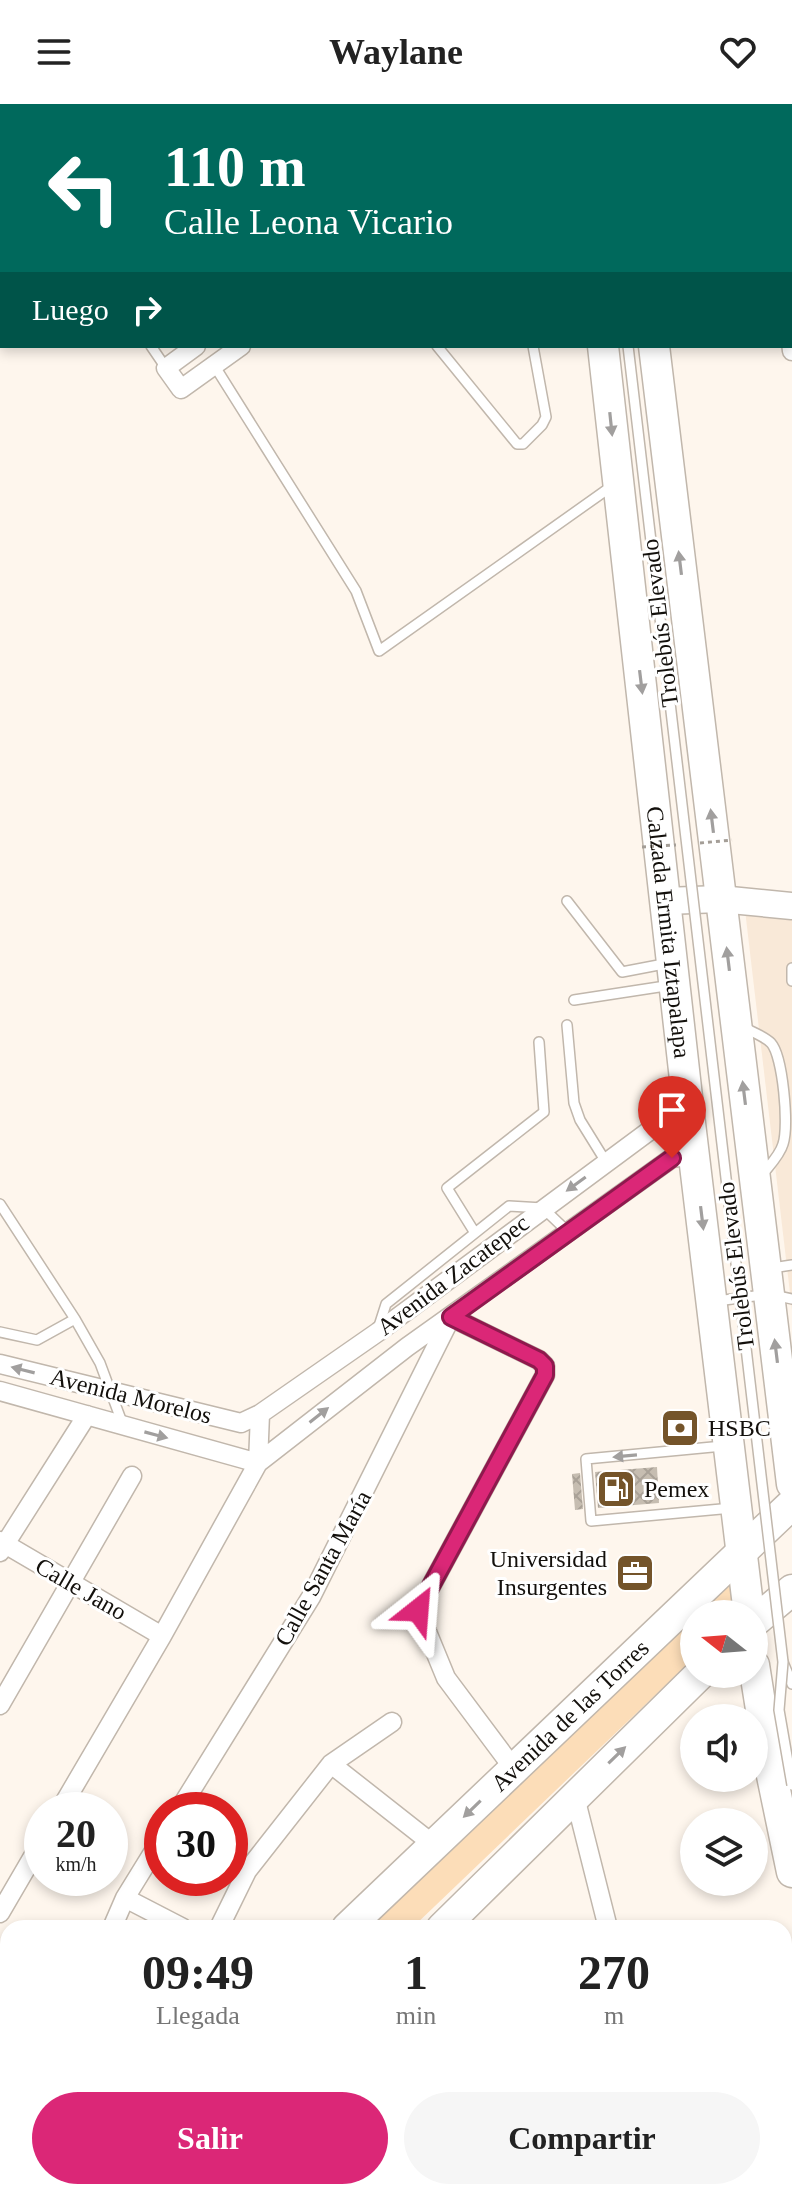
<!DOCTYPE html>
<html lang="es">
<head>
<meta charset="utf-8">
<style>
	:root { --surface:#fff; --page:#f6f6f6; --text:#222; --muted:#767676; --accent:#db2777 }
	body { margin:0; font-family:Georgia,serif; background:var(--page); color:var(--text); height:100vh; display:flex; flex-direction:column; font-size:30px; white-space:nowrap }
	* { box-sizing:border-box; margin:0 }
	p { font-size:26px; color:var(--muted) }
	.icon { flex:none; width:44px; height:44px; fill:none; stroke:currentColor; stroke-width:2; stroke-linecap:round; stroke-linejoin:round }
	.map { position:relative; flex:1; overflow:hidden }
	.side { position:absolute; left:0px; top:1816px; width:792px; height:280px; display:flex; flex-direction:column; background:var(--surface); border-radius:24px 24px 0 0; box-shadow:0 4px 12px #0003 }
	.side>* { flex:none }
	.hud { position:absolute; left:0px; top:0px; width:792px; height:244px; box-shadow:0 4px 12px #0003; background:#00695c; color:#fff; overflow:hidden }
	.needle { width:52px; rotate:287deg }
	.controls { position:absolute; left:680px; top:1496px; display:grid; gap:16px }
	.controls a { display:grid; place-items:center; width:88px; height:88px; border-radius:50%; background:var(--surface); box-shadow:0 4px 12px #0003; font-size:40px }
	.speed { position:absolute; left:24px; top:1688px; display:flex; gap:16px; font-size:40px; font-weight:700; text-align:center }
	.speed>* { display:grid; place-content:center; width:104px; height:104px; border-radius:50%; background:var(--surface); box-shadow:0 4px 12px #0003; line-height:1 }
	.speed small { font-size:20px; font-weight:400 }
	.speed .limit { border:12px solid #d22; background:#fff; color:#111 }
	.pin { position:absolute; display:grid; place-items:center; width:68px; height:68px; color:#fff; margin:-82px -34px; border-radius:50% 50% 50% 0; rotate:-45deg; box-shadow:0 0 8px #0007 }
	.pin .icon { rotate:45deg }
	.me { position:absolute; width:88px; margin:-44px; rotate:28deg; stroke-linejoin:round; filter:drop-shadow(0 0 6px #0008) }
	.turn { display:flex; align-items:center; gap:28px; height:168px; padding:0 32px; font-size:36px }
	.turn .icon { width:104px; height:104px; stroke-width:2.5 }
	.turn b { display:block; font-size:56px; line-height:68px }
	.then { display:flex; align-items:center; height:76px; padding:0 32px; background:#0003; gap:16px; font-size:30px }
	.eta { display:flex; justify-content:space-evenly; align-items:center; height:136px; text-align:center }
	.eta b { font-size:48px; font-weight:700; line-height:56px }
	.button { display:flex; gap:16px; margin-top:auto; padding:16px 32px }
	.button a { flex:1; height:92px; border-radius:48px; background:var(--accent); color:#fff; font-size:32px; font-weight:700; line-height:92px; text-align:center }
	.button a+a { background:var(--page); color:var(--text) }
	header { display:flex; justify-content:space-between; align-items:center; height:104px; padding:0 32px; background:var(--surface); font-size:36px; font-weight:700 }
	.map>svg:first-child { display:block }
</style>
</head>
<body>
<header><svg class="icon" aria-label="menu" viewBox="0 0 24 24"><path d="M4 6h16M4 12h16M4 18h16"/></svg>Waylane<svg class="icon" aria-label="heart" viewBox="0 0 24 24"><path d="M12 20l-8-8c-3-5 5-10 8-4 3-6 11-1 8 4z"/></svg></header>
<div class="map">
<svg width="792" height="2096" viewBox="0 0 792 2096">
	<defs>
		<pattern id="building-cross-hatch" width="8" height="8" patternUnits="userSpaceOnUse" patternTransform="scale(2)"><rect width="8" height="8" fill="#c6bdb1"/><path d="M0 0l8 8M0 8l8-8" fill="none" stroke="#a9a197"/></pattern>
	</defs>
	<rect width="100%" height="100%" fill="#fef6ed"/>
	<path fill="#f9e9d8" d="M745,806L792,809V1206Z"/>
	<path fill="#fcddb8" d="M730,1473L732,1510H694V1554L412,1824H366Z
		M92,2088H137L129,2096H84Z"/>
	<path fill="url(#building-cross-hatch)" d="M657,1363L659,1399L598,1404L595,1368Z
		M580,1369L583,1405L575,1406L572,1370Z"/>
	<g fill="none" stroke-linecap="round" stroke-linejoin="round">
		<defs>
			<path id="lane" d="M600,0V2
				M151,242L166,264
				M437,242L517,340H523L542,321L546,313L533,242
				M214,261L356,487L379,547L612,382
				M567,797L622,868L669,859
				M792,864V877
				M574,896L672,881
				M567,921L574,999L580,1016L606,1058
				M743,923C752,928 764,932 771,939C783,952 789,1022 783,1040C780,1051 769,1062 762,1071
				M0,1100L75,1215L100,1259L123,1321
				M475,1129L447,1084L544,1008L539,938
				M772,1164L792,1161
				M717,1197L769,1190L792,1195
				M378,1225L386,1200L509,1102L543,1104L568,1128
				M0,1228L37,1236L75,1215
				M723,1342L586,1355L591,1417L732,1404
				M783,1558L792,1580"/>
			<path id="street" d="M530,2L533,0
				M790,56H792
				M790,209H792
				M790,228L792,247
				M196,242L166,264L181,285L241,242
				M0,1260L241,1319L260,1310L378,1228L664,1016L689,1011
				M0,1287L258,1359L407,1243L672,1054L694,1051
				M0,1437L162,1532
				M0,1448L87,1311
				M0,1601L132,1372
				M331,1660L434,1741
				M575,1693L608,1824
				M60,1706L162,1532L258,1359L260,1310
				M179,1706L311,1493L451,1213L539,1256L545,1262V1271L418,1506L446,1574L514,1665
				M125,1794L183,1824
				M0,1809L42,1737
				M112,1824L125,1794L162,1734
				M219,1824L247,1767L331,1660L392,1618
				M0,1866L8,1873
				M201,2096L205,2088
				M379,2096L383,2088
				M480,2096L483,2088"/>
			<path id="secondary" d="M665,797L720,795L792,802"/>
			<g id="primary">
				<path d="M575,0V2"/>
				<path d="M627,0V2"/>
				<path id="s1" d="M603,242L689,1011L749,1510"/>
				<path d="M654,242L792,1380"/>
				<path d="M754,1518L792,1486"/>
				<path d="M754,1561L770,1662L792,1768"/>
				<path id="s2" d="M347,1824L792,1400"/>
				<path d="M442,1824L700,1570"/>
				<path d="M1,2065L8,2087"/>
				<path d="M62,2096L71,2088"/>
				<path d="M157,2096L166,2088"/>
			</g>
		</defs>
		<use href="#lane" stroke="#c1b7ac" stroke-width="12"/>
		<use href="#street" stroke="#c1b7ac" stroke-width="21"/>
		<use href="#secondary" stroke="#c1b7ac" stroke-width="29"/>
		<use href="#primary" stroke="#c1b7ac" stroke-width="33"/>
		<use href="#lane" stroke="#fff" stroke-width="9"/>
		<use href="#street" stroke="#fff" stroke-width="18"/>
		<use href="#secondary" stroke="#fff" stroke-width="26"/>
		<use href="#primary" stroke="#fff" stroke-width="30"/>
		<defs>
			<path id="lane-bridge" d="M628,242L783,1558L779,1606L792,1681"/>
		</defs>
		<use href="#lane-bridge" stroke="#c1b7ac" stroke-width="12" stroke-linecap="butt"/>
		<path stroke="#a49e97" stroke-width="3" stroke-dasharray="4 4" stroke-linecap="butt" d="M700,739L732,736
			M642,743L676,741"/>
		<use href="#lane-bridge" stroke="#fff" stroke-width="9"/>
	</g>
	<defs><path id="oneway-solid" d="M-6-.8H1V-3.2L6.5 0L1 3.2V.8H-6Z" transform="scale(2)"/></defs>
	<g fill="#a19f9e">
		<use href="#oneway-solid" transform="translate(611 320) rotate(84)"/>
		<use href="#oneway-solid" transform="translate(680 459) rotate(-97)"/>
		<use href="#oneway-solid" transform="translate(641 578) rotate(83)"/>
		<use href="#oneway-solid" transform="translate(712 717) rotate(-97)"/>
		<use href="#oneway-solid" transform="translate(728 855) rotate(-97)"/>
		<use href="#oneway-solid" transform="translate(744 989) rotate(-97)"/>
		<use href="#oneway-solid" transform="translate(576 1080) rotate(144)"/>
		<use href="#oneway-solid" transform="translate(702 1114) rotate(83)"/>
		<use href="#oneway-solid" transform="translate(776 1247) rotate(-97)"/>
		<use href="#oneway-solid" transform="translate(23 1266) rotate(-166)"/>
		<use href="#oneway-solid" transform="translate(319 1311) rotate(-38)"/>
		<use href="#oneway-solid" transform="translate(156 1331) rotate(15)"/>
		<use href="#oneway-solid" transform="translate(625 1352) rotate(175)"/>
		<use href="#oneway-solid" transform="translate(617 1651) rotate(-44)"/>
		<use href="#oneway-solid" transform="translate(472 1705) rotate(136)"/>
	</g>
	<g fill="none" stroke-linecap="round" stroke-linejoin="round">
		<defs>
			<path id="route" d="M418,1506L545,1271V1262L539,1256L451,1213L672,1054"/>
		</defs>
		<use href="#route" stroke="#8e194d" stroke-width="20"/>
		<use href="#route" stroke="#db2777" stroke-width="14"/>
	</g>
	<defs>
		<symbol id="bank-square" viewBox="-11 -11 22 22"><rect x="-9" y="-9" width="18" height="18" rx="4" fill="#74542a" stroke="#fff"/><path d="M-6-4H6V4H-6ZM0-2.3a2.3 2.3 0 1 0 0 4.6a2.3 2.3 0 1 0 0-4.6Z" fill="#fff"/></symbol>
		<symbol id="fuel-square" viewBox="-11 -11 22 22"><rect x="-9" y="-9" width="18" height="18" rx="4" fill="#74542a" stroke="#fff"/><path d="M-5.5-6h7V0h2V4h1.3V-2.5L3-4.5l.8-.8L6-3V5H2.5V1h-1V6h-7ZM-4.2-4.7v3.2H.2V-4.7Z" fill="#fff"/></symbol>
		<symbol id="office-square" viewBox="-11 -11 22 22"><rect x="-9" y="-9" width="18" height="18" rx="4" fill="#74542a" stroke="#fff"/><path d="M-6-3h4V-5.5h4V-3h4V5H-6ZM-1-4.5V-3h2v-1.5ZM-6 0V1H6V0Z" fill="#fff"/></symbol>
	</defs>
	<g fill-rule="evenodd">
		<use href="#bank-square" x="658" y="1302" width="44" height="44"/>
		<use href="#fuel-square" x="594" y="1363" width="44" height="44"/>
		<use href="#office-square" x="613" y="1447" width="44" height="44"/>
	</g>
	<g text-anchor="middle" stroke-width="6" stroke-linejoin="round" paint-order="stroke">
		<g font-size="24" fill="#13100c" stroke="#fff">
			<text transform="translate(660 519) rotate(-97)" y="8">Trolebús Elevado</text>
			<text dy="8" stroke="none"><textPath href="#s1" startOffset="590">Calzada Ermita Iztapalapa</textPath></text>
			<text transform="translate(736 1162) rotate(-97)" y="8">Trolebús Elevado</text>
			<text transform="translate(453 1171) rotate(-37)" y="8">Avenida Zacatepec</text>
			<text transform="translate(131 1292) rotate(14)" y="8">Avenida Morelos</text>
			<text transform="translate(323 1464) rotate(-61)" y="8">Calle Santa María</text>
			<text transform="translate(81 1485) rotate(30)" y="8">Calle Jano</text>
			<text dy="8" stroke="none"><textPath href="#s2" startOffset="308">Avenida de las Torres</textPath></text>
		</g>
		<g font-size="24" fill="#13100c" stroke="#fff" text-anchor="start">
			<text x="708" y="1332">HSBC</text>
			<text x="644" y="1393">Pemex</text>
			<text x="607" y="1463" text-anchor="end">Universidad<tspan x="607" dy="28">Insurgentes</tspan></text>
		</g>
	</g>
</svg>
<div class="controls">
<a><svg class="needle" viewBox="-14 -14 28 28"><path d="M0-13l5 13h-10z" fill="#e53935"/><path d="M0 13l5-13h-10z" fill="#767676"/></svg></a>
<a><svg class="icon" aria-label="sound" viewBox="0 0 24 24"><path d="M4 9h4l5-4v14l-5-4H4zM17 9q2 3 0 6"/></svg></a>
<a><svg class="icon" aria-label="layers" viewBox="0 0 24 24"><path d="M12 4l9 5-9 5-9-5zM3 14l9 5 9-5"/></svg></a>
</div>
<div class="speed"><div>20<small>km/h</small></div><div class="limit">30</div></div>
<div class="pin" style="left:672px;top:1054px;background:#d93025"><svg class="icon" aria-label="arrive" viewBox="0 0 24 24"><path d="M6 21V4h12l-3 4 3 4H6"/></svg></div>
<svg class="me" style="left:418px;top:1506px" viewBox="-20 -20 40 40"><path d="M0-17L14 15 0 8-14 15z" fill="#db2777" stroke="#fff" stroke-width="4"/></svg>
<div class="hud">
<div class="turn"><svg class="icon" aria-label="left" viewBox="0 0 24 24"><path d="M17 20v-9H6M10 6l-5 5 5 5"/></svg><div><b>110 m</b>Calle Leona Vicario</div></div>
<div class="then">Luego<svg class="icon" aria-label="right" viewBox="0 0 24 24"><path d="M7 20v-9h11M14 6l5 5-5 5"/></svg></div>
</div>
<section class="side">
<div class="eta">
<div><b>09:49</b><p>Llegada</p></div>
<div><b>1</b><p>min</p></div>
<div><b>270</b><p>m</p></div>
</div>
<div class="button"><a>Salir</a><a>Compartir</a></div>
</section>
</div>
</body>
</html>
